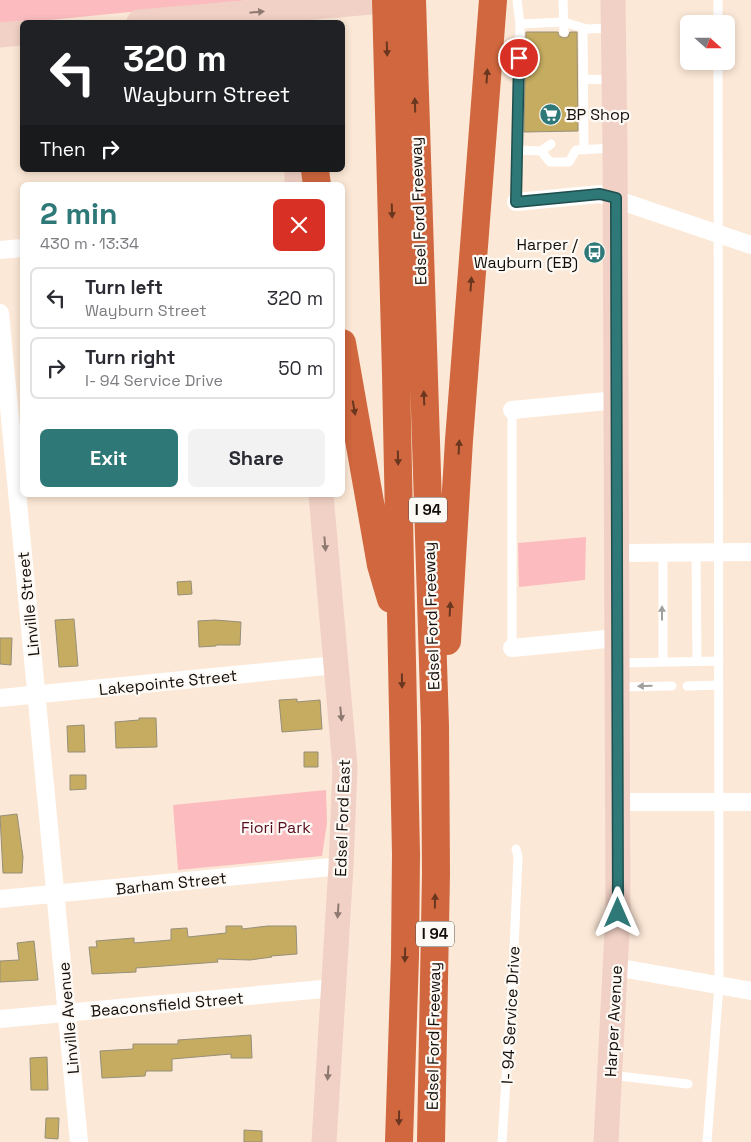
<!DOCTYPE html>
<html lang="en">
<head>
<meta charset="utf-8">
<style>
	:root { --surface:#fff; --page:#f2f2f3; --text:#2b2b33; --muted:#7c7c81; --line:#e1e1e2; --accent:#2e7877 }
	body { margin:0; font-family:"Space Grotesk",sans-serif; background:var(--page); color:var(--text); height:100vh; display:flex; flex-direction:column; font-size:19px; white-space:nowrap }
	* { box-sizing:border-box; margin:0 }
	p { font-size:16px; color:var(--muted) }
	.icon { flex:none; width:28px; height:28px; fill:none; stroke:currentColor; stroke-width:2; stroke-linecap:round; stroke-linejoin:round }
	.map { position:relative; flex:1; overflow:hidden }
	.sheet { position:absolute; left:20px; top:182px; width:325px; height:315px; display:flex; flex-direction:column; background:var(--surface); border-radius:8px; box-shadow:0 2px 8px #0003 }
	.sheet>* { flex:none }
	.top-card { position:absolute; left:20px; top:20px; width:325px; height:152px; border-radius:8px; box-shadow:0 2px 8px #0003; background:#202124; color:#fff; overflow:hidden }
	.needle { width:32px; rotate:111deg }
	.controls { position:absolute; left:680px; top:15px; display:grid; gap:10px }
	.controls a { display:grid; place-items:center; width:55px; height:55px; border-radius:8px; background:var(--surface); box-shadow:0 2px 8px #0003; font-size:25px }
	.pin { position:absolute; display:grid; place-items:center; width:42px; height:42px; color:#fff; margin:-21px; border:2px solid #fff; border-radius:50%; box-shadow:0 1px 5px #0007 }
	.me { position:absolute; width:55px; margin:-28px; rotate:0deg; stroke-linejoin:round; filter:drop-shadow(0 0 4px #0008) }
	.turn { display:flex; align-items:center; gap:18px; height:105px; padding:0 20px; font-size:22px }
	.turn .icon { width:65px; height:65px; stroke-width:2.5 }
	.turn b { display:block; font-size:35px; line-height:42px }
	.then { display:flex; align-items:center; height:48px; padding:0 20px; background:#0003; gap:10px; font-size:19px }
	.round { display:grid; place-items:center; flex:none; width:52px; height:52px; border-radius:8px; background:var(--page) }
	.summary { display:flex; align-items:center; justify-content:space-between; height:85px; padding:0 20px }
	h1 { font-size:30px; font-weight:700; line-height:38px; color:var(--accent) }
	.action { display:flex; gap:10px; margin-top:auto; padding:10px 20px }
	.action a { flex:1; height:58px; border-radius:8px; background:var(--accent); color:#fff; font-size:20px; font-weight:700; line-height:58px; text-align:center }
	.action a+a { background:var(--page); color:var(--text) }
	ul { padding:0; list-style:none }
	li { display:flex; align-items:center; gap:15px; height:62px; margin:0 10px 8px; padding:0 10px; border:2px solid var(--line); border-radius:8px }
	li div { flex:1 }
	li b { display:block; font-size:19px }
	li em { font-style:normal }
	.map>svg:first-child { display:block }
</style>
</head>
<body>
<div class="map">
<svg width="751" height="1142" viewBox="0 0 751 1142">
	<rect width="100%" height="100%" fill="#fce8d6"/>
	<path fill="#fcbcbf" d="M0,0H250L0,25Z
		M586,537L585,580L519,587L518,543Z
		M326,790L327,823L322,856L178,870L173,805Z"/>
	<path fill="#c5ac61" stroke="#968f79" d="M526,32H558L559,36L564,38L568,37L570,32H577L578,131L524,132Z
		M191,581L192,594L178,595L177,582Z
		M74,619L78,666L59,667L55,620Z
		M215,620L241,622L240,645H216V646L199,647L198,621Z
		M0,638H12L11,665L0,664Z
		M297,699V702L320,700L322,729L282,732L279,700Z
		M139,718H156L157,747L116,748L115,722L139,720Z
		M84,725L85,752H68L67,726Z
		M304,752H318V767H304Z
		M70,775H86V789L70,790Z
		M17,814L23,857L22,873H3L0,816Z
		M226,926H242V929L268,926H296L297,954L271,956L272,957L250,960L217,959L218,962L136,968V972L92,974L89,947H97L96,941L134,938V943L171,940V929L187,928L188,937L226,933Z
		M34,941L38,980L0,982V961L19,960L17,943Z
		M251,1035L252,1058H231V1054L172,1059V1071H146L145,1076L102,1078L100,1051L133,1049V1044H178V1040Z
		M47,1057L48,1090H31L30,1058Z
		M46,1118H59L58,1139L45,1138Z
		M244,1130L262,1131V1142H244Z"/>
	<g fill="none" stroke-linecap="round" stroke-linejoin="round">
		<path stroke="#fff" stroke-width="9" d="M563,0L564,32
			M520,24L564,22L587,29L612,28
			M718,24V0
			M583,28L584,150
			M584,79L614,80
			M551,144L541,151L550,162H569L576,150L613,148
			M516,150L541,151
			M516,202L520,24L517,0
			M696,553L697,661
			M512,648V410
			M663,662V553
			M620,663L719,661
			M687,686L719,685
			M620,687L672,686
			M610,1075L688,1084
			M502,1142L513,971L518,857L516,849
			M707,1142L719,985L718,61"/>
		<path stroke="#fff" stroke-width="18" d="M516,202L600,194L751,245
			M0,250L22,248
			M0,313L79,1142
			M512,410L617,400
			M617,553L751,552
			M512,648L617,638
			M0,698L336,665
			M618,802H751
			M0,899L341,866
			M615,967L751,991
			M0,1019L333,988"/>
		<path stroke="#f1d1c5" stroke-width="25" d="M139,22L395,0
			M0,35L22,33
			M297,170V185
			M321,495L345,767L341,866L324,1142
			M606,1142L618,913L615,148L613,0"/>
		<path stroke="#d0673e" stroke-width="28" d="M386,0L396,374L406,854L405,956L399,1142
			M412,0L435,726L436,873L431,1142
			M315,170L317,185
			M342,343L381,565L391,599
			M447,641L459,440L493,0"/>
	</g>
	<defs><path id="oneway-solid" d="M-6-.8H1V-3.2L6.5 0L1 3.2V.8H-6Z" transform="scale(1.25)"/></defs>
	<g fill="#8e7970">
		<use href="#oneway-solid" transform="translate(257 12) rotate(-5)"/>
		<use href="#oneway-solid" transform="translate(325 544) rotate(85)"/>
		<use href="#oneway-solid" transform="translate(341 714) rotate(84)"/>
		<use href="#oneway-solid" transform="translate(338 911) rotate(94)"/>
		<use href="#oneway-solid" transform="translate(328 1073) rotate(94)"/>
	</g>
	<g fill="#693620">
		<use href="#oneway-solid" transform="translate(387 49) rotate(88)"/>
		<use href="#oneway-solid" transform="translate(487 76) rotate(-86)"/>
		<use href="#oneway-solid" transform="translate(415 105) rotate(-92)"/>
		<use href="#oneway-solid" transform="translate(392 211) rotate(88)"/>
		<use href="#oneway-solid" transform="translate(471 284) rotate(-86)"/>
		<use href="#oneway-solid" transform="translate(424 398) rotate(-92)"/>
		<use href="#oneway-solid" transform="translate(354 408) rotate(80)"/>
		<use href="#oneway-solid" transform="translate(459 447) rotate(-87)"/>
		<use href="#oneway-solid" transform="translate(398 458) rotate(89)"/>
		<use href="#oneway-solid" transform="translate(450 609) rotate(-87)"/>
		<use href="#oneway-solid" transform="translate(402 681) rotate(89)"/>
		<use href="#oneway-solid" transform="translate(435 901) rotate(-89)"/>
		<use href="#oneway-solid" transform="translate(405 955) rotate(91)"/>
		<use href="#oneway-solid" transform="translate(399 1118) rotate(91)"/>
	</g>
	<g fill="#a19f9c">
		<use href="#oneway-solid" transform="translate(662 613) rotate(-90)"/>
		<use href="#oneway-solid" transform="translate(645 686) rotate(179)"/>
	</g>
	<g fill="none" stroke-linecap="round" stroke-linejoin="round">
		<defs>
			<path id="route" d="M519,58L516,202L600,194L616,198L618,913"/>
		</defs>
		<use href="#route" stroke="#1e4e4d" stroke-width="12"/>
		<use href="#route" stroke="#2e7877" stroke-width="9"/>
	</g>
	<defs>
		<symbol id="supermarket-disc" viewBox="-11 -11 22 22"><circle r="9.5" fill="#2e7877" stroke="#fdf9f5"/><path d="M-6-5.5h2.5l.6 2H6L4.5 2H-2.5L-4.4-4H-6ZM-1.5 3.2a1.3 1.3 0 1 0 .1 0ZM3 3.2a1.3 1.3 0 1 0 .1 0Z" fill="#fff"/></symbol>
		<symbol id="bus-disc" viewBox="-11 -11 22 22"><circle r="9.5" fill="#2e7877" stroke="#fdf9f5"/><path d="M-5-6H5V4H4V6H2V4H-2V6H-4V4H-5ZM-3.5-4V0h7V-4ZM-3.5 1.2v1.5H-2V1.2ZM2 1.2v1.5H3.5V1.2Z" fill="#fff"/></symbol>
	</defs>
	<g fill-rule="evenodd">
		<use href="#supermarket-disc" x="538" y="102" width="25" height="25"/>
		<use href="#bus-disc" x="582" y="240" width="25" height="25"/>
	</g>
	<g text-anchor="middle" stroke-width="4.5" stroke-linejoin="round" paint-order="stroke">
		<g fill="#fdf9f5" stroke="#5a544f" stroke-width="1">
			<rect x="409" y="497.5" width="38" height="25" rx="4"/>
			<rect x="416" y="921.5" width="38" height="25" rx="4"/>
		</g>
		<g font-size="15" font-weight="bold" fill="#140e08">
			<text x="428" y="515">I 94</text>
			<text x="435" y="939">I 94</text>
		</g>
		<g font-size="16" fill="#140e08" stroke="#fdf9f5" text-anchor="start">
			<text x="566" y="120">BP Shop</text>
			<text x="578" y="250" text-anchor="end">Harper /<tspan x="578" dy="18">Wayburn (EB)</tspan></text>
		</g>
		<g font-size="16" fill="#140e08" stroke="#fdf9f5">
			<text transform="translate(418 211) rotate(-92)" y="6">Edsel Ford Freeway</text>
			<text transform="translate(28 604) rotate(-96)" y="6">Linville Street</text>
			<text transform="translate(431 616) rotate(-92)" y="6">Edsel Ford Freeway</text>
			<text transform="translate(168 682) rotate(-6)" y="6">Lakepointe Street</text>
			<text transform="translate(342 818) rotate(-88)" y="6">Edsel Ford East</text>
			<text transform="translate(171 883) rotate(-6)" y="6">Barham Street</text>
			<text transform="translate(167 1004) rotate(-5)" y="6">Beaconsfield Street</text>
			<text transform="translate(510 1015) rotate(-87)" y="6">I- 94 Service Drive</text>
			<text transform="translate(68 1018) rotate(-95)" y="6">Linville Avenue</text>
			<text transform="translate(613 1021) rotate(-87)" y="6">Harper Avenue</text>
			<text transform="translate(433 1036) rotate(-89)" y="6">Edsel Ford Freeway</text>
		</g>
		<g font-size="16" fill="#580f1d" stroke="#fdf9f5">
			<text x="276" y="833">Fiori Park</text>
		</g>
	</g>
</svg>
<div class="controls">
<a><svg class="needle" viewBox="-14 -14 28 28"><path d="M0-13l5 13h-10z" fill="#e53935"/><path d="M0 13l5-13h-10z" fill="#7c7c81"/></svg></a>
</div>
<div class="pin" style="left:519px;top:58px;background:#d93025"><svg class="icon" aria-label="arrive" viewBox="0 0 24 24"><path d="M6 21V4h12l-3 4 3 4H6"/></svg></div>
<svg class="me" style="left:618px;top:913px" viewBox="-20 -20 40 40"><path d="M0-17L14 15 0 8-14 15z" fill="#2e7877" stroke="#fff" stroke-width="4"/></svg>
<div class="top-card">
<div class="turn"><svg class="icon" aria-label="left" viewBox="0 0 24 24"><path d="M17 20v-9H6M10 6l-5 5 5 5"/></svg><div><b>320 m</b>Wayburn Street</div></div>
<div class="then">Then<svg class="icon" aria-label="right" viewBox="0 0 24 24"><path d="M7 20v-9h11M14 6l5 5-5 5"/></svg></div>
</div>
<section class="sheet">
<div class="summary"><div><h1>2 min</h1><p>430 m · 13:34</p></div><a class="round" style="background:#d93025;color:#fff"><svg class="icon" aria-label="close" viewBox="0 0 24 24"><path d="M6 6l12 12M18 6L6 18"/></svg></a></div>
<ul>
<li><svg class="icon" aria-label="left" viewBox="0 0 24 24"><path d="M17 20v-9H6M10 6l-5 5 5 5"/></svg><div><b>Turn left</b><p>Wayburn Street</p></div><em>320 m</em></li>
<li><svg class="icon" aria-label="right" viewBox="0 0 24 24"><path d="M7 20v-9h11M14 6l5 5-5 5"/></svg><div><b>Turn right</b><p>I- 94 Service Drive</p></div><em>50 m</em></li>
</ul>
<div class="action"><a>Exit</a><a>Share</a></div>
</section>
</div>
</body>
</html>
